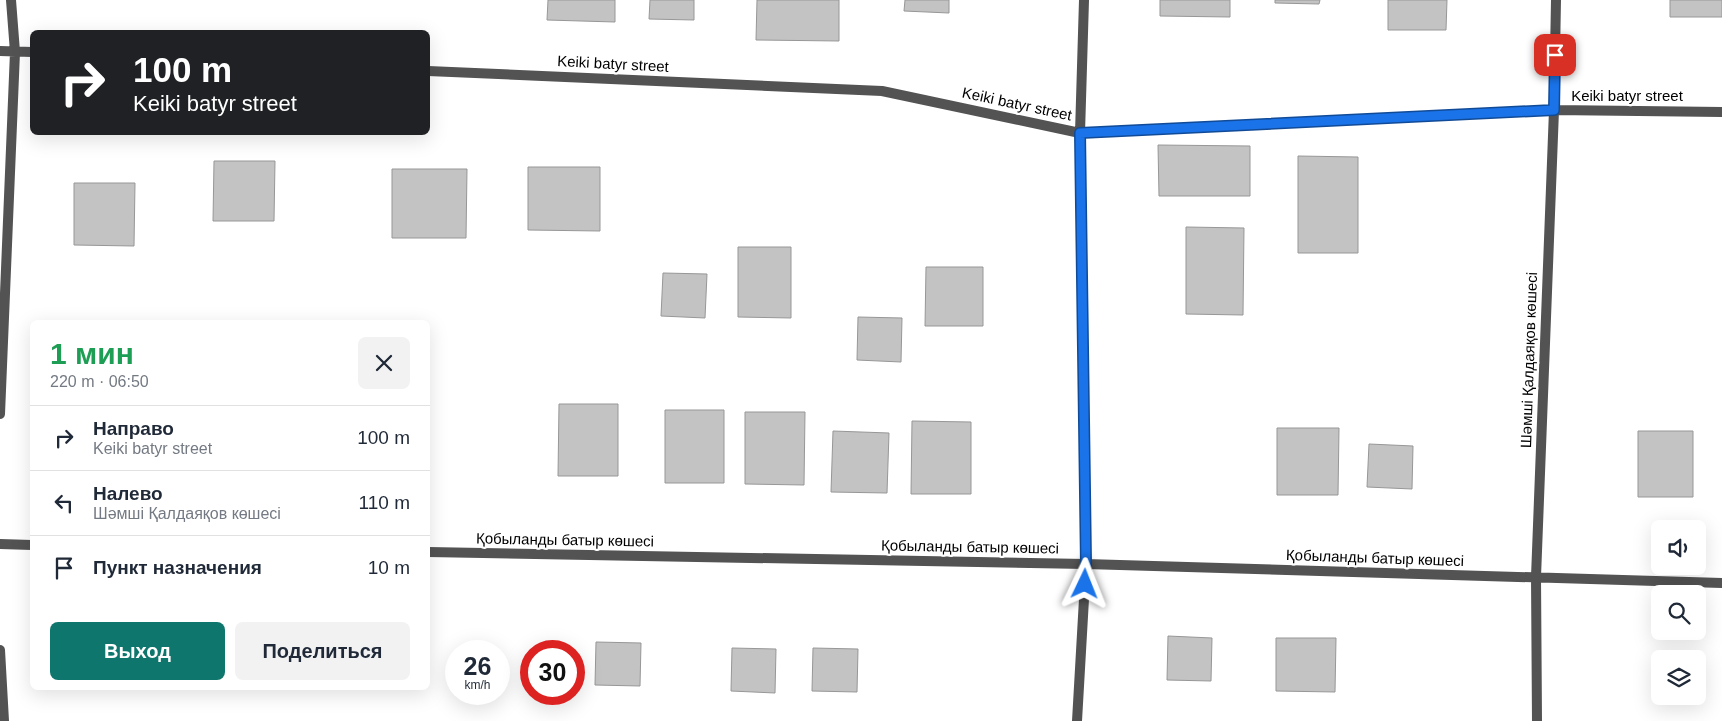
<!DOCTYPE html>
<html lang="ru">
<head>
<meta charset="utf-8">
<style>
	:root { --surface:#fff; --page:#f2f2f3; --text:#1f2937; --muted:#747a83; --line:#e0e1e3; --accent:#0f766e }
	body { margin:0; font-family:Helvetica,sans-serif; background:var(--page); color:var(--text); height:100vh; display:flex; flex-direction:column; font-size:19px; white-space:nowrap }
	* { box-sizing:border-box; margin:0 }
	p { font-size:16px; color:var(--muted) }
	.icon { flex:none; width:28px; height:28px; fill:none; stroke:currentColor; stroke-width:2; stroke-linecap:round; stroke-linejoin:round }
	.map { position:relative; flex:1; overflow:hidden }
	.drawer { position:absolute; left:30px; top:320px; width:400px; height:370px; display:flex; flex-direction:column; background:var(--surface); border-radius:8px; box-shadow:0 5px 20px #0002 }
	.drawer>* { flex:none }
	.top-card { position:absolute; left:30px; top:30px; width:400px; height:105px; border-radius:8px; box-shadow:0 5px 20px #0002; background:#202124; color:#fff; overflow:hidden }
	.fabs { position:absolute; left:1651px; top:520px; display:grid; gap:10px }
	.fabs a { display:grid; place-items:center; width:55px; height:55px; border-radius:8px; background:var(--surface); box-shadow:0 5px 20px #0002; font-size:25px }
	.speed { position:absolute; left:445px; top:640px; display:flex; gap:10px; font-size:25px; font-weight:700; text-align:center }
	.speed>* { display:grid; place-content:center; width:65px; height:65px; border-radius:50%; background:var(--surface); box-shadow:0 5px 20px #0002; line-height:1 }
	.speed small { font-size:12px; font-weight:400 }
	.speed .limit { border:8px solid #d22; background:#fff; color:#111 }
	.pin { position:absolute; display:grid; place-items:center; width:42px; height:42px; color:#fff; margin:-21px; border-radius:10px; box-shadow:0 2px 8px #0006 }
	.me { position:absolute; width:55px; margin:-28px; rotate:2deg; stroke-linejoin:round; filter:drop-shadow(0 0 4px #0008) }
	.turn { display:flex; align-items:center; gap:18px; height:105px; padding:0 20px; font-size:22px }
	.turn .icon { width:65px; height:65px; stroke-width:2.5 }
	.turn b { display:block; font-size:35px; line-height:42px }
	.round { display:grid; place-items:center; flex:none; width:52px; height:52px; border-radius:8px; background:var(--page) }
	.headline { display:flex; align-items:center; justify-content:space-between; height:85px; padding:0 20px }
	h1 { font-size:30px; font-weight:600; line-height:38px; color:#1e9e55 }
	.action { display:flex; gap:10px; margin-top:auto; padding:10px 20px }
	.action a { flex:1; height:58px; border-radius:8px; background:var(--accent); color:#fff; font-size:20px; font-weight:600; line-height:58px; text-align:center }
	.action a+a { background:var(--page); color:var(--text) }
	ul { padding:0; list-style:none }
	li { display:flex; align-items:center; gap:15px; height:65px; padding:0 20px; border-top:1px solid var(--line) }
	li div { flex:1 }
	li b { display:block; font-size:19px }
	li em { font-style:normal }
	.map>svg:first-child { display:block }
</style>
</head>
<body>
<div class="map">
<svg width="1722" height="721" viewBox="0 0 1722 721">
	<rect width="100%" height="100%" fill="#fff"/>
	<path fill="#c3c3c3" stroke="#979797" d="M548,0H615V22L547,20Z
		M650,0H694V20L649,19Z
		M757,0H839V41L756,40Z
		M905,0H949V13L904,11Z
		M1160,0H1230V17L1160,16Z
		M1275,0H1320L1319,4L1275,3Z
		M1388,0H1447L1446,30H1388Z
		M1670,0H1722V17H1670Z
		M1158,145L1250,146V196H1159Z
		M1298,156L1358,157V253H1298Z
		M214,161H275L274,221H213Z
		M528,167H600V231L528,230Z
		M392,169H467L466,238H392Z
		M74,183H135L134,246L74,245Z
		M1186,227L1244,228L1243,315L1186,314Z
		M738,247H791V318L738,317Z
		M926,267H983V326H925Z
		M663,273L707,274L705,318L661,316Z
		M858,317L902,318L901,362L857,360Z
		M559,404H618V476H558Z
		M665,410H724V483H665Z
		M745,412H805L804,485L745,484Z
		M912,421L971,422V494H911Z
		M1277,428H1339L1338,495H1277Z
		M833,431L889,433L887,493L831,492Z
		M1638,431H1693V497H1638Z
		M1369,444L1413,446L1412,489L1367,487Z
		M1168,636L1212,638L1211,681L1167,680Z
		M1276,638H1336L1335,692L1276,691Z
		M596,642L641,643L640,686L595,685Z
		M732,648L776,649L775,693L731,691Z
		M813,648L858,649L857,692L812,691Z"/>
	<g fill="none" stroke-linecap="round" stroke-linejoin="round">
		<path stroke="#535353" stroke-width="10" d="M0,51L32,52
			M428,71L882,91L1080,133L1554,110L1722,112
			M0,414L15,52L11,0
			M0,544L32,545
			M428,552L1086,564L1722,583
			M0,650L4,721
			M1077,721L1086,564L1080,133L1084,0
			M1537,721L1536,577L1554,110L1556,0"/>
	</g>
	<g fill="none" stroke-linecap="round" stroke-linejoin="round">
		<defs>
			<path id="route" d="M1085,584L1086,564L1080,133L1554,110L1555,55"/>
		</defs>
		<use href="#route" stroke="#114b97" stroke-width="12"/>
		<use href="#route" stroke="#1a73e8" stroke-width="9"/>
	</g>
	<g text-anchor="middle" stroke-width="4.5" stroke-linejoin="round" paint-order="stroke">
		<g font-size="15" fill="#000" stroke="#fff">
			<text transform="translate(613 64) rotate(3)" y="5">Keiki batyr street</text>
			<text x="1627" y="101">Keiki batyr street</text>
			<text transform="translate(1017 104) rotate(12)" y="5">Keiki batyr street</text>
			<text transform="translate(1529 360) rotate(-88)" y="5">Шәмші Қалдаяқов көшесі</text>
			<text transform="translate(565 540) rotate(1)" y="5">Қобыланды батыр көшесі</text>
			<text transform="translate(970 547) rotate(1)" y="5">Қобыланды батыр көшесі</text>
			<text transform="translate(1375 558) rotate(2)" y="5">Қобыланды батыр көшесі</text>
		</g>
	</g>
</svg>
<div class="fabs">
<a><svg class="icon" aria-label="sound" viewBox="0 0 24 24"><path d="M4 9h4l5-4v14l-5-4H4zM17 9q2 3 0 6"/></svg></a>
<a><svg class="icon" aria-label="search" viewBox="0 0 24 24"><circle cx="10" cy="10" r="6"/><path d="M15 15l6 6"/></svg></a>
<a><svg class="icon" aria-label="layers" viewBox="0 0 24 24"><path d="M12 4l9 5-9 5-9-5zM3 14l9 5 9-5"/></svg></a>
</div>
<div class="speed"><div>26<small>km/h</small></div><div class="limit">30</div></div>
<div class="pin" style="left:1555px;top:55px;background:#d93025"><svg class="icon" aria-label="arrive" viewBox="0 0 24 24"><path d="M6 21V4h12l-3 4 3 4H6"/></svg></div>
<svg class="me" style="left:1085px;top:584px" viewBox="-20 -20 40 40"><path d="M0-17L14 15 0 8-14 15z" fill="#1a73e8" stroke="#fff" stroke-width="4"/></svg>
<div class="top-card">
<div class="turn"><svg class="icon" aria-label="right" viewBox="0 0 24 24"><path d="M7 20v-9h11M14 6l5 5-5 5"/></svg><div><b>100 m</b>Keiki batyr street</div></div>
</div>
<section class="drawer">
<div class="headline"><div><h1>1 мин</h1><p>220 m · 06:50</p></div><a class="round"><svg class="icon" aria-label="close" viewBox="0 0 24 24"><path d="M6 6l12 12M18 6L6 18"/></svg></a></div>
<ul>
<li><svg class="icon" aria-label="right" viewBox="0 0 24 24"><path d="M7 20v-9h11M14 6l5 5-5 5"/></svg><div><b>Направо</b><p>Keiki batyr street</p></div><em>100 m</em></li>
<li><svg class="icon" aria-label="left" viewBox="0 0 24 24"><path d="M17 20v-9H6M10 6l-5 5 5 5"/></svg><div><b>Налево</b><p>Шәмші Қалдаяқов көшесі</p></div><em>110 m</em></li>
<li><svg class="icon" aria-label="arrive" viewBox="0 0 24 24"><path d="M6 21V4h12l-3 4 3 4H6"/></svg><div><b>Пункт назначения</b></div><em>10 m</em></li>
</ul>
<div class="action"><a>Выход</a><a>Поделиться</a></div>
</section>
</div>
</body>
</html>
